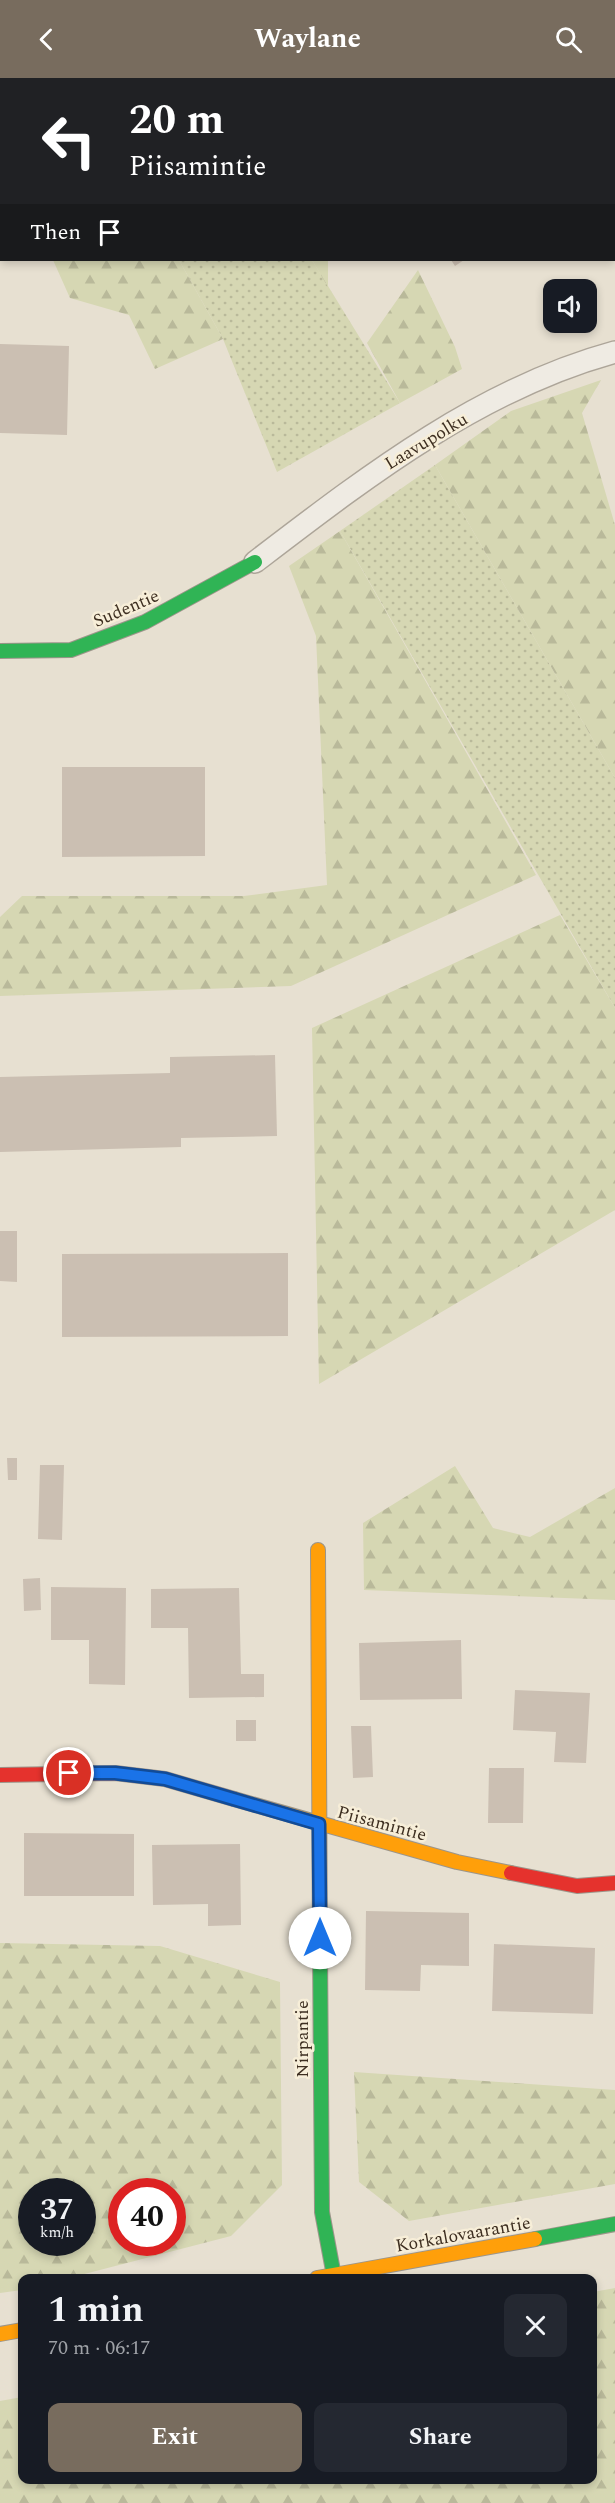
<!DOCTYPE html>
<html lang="en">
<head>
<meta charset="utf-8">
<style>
	:root { --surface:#171b24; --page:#242831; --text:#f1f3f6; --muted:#9ea1a6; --accent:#786c5e }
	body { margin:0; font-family:Spectral,serif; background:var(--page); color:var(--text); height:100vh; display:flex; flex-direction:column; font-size:22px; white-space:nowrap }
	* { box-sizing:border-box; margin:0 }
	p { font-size:20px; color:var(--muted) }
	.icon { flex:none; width:33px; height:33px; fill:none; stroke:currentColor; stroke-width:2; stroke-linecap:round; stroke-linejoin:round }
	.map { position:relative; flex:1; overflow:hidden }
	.details { position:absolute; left:18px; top:2196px; width:579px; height:210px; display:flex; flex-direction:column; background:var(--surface); border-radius:12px; box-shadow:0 3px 9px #0003 }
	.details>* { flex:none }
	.guide { position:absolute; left:0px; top:0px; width:615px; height:183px; box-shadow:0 3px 9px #0003; background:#202124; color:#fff; overflow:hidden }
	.tools { position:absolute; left:543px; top:201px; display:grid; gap:12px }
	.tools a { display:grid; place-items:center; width:54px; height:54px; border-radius:12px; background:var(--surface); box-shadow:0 3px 9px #0003; font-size:30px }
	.speed { position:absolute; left:18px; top:2100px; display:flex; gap:12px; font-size:30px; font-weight:700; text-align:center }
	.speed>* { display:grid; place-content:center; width:78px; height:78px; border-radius:50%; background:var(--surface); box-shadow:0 3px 9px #0003; line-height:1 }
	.speed small { font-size:15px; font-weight:400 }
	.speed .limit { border:9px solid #d22; background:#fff; color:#111 }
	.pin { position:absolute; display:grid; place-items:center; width:51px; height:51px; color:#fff; margin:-26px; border:3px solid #fff; border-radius:50%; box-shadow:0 2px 6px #0007 }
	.me { position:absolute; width:66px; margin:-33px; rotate:0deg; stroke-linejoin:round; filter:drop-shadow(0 0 4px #0008) }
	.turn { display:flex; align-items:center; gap:21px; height:126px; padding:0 30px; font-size:27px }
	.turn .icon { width:78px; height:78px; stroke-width:2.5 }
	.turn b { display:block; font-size:42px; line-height:51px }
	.then { display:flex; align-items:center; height:57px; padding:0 30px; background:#0003; gap:12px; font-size:22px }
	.round { display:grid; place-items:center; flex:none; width:63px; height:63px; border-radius:12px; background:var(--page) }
	.summary { display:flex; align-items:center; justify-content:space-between; height:102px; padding:0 30px }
	h1 { font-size:36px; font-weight:700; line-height:45px }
	.button { display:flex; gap:12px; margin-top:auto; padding:12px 30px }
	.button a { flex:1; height:69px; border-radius:12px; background:var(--accent); color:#fff; font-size:24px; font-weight:700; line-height:69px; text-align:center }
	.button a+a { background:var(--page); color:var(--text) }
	header { display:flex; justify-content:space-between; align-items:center; height:78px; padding:0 30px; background:var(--accent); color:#fff; font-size:27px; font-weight:700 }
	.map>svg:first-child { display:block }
</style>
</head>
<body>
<header><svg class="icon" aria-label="back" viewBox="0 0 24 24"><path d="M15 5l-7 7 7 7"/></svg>Waylane<svg class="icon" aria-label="search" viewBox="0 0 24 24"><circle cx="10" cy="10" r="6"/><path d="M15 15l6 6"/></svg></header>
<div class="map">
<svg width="615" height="2425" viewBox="0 0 615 2425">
	<defs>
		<pattern id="grass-dots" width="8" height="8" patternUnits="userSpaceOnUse" patternTransform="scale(1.5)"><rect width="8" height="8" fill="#d6d7b3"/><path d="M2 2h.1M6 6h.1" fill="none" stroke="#b9b99a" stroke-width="1.8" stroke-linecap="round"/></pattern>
		<pattern id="forest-firs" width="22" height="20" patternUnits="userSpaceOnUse" patternTransform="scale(1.5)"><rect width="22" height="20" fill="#d6d7b3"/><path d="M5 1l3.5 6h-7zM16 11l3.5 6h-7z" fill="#b9b99a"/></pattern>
	</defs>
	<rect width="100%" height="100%" fill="#e7e0d1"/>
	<path fill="url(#grass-dots)" d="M46,0H204L205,1L47,2Z
		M179,182H312L400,325L277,394L223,261Z
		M435,387L615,700V930L340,453Z"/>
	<path fill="url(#forest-firs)" fill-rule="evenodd" d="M379,0H480L379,1Z
		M53,182H179L223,261L155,291L129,237L70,220Z
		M312,182H328V209Z
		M418,192L455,269L462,291L400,325L367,265Z
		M601,302L582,335L615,447V700L435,387L511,333Z
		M340,453L536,797L291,908L0,918V839L22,818H244L327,807L316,558L289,488Z
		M560,837L615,930V1132L319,1306L312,950Z
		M455,1388L493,1450L530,1459L615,1410V1522L364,1512L363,1445Z
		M0,1865L160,1868L280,1904L282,2107L231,2158L69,2200H22V2212L0,2215ZM32,2114H82V2164H32ZM122,2114H172V2164H122Z
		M354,1994L615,2012V2106L409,2143L359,2104Z
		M615,2210V2425H0V2323L22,2319V2402H592L593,2214Z"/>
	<path fill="#cbbfb2" d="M451,182H464L455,188Z
		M0,266L69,268L67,357L0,355Z
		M62,689H205V778L62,779Z
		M275,977L277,1058L181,1060V1069L0,1074V999L170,995V979Z
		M0,1153H17V1204L0,1203Z
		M288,1175V1258L62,1259V1176Z
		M7,1380H17V1402H8Z
		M40,1387H64L62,1462L38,1461Z
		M40,1500L41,1532L24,1533L23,1501Z
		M51,1509L126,1510L125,1607L89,1606V1562H51Z
		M239,1510L241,1596H264V1619L189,1620L188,1550H151V1511Z
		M461,1562L462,1621L360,1622L359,1565Z
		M515,1612L590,1615L586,1685L554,1684L556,1654L513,1652Z
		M236,1642H256V1663H236Z
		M351,1648H371L373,1699L353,1700Z
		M489,1690H524L523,1745H488Z
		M24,1755L134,1756V1818H24Z
		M240,1766L241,1847L208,1848V1826L153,1827L152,1767Z
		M366,1833L469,1835V1888L421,1887L420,1913L365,1912Z
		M494,1866L595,1870L593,1936L492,1933Z"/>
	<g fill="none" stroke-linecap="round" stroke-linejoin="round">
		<defs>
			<path id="lane" d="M255,484C365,400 479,311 615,274"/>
			<path id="fast" d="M0,573L71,572L145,544L255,484
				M320,1872L322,2134L334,2198
				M535,2161L615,2146"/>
			<path id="slow" d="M318,1472L320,1872
				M234,1721L457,1784L511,1795
				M317,2200L535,2161
				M0,2256L22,2252"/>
			<path id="jam" d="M0,1697L115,1695L165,1701L234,1721
				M511,1795L577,1808L615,1805"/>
		</defs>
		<use href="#lane" stroke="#ada599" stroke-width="24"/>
		<use href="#fast" stroke="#9c958a" stroke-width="16"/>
		<use href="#slow" stroke="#9c958a" stroke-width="16"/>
		<use href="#jam" stroke="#9c958a" stroke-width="16"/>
		<use href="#lane" stroke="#efebe3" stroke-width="21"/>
		<use href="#fast" stroke="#30b455" stroke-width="14"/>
		<use href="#slow" stroke="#ff9f0a" stroke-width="14"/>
		<use href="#jam" stroke="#e5322d" stroke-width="14"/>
	</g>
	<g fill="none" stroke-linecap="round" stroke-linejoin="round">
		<defs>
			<path id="route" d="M69,1695H115L165,1701L319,1746L320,1860"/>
		</defs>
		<use href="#route" stroke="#114b97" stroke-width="15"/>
		<use href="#route" stroke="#1a73e8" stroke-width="10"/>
	</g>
	<g text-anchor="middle" stroke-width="5" stroke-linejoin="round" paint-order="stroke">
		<g font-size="18" fill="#3d2e20" stroke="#f7eed8">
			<text transform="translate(426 363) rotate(-31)" y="6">Laavupolku</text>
			<text transform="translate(126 530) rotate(-23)" y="6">Sudentie</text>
			<text transform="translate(382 1745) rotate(15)" y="6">Piisamintie</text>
			<text transform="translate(302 1961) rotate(-90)" y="6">Nirpantie</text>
			<text transform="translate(463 2156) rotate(-10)" y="6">Korkalovaarantie</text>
		</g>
	</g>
</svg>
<div class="tools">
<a><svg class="icon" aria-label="sound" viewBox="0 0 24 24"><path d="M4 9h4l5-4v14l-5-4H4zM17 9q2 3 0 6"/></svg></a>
</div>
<div class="speed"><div>37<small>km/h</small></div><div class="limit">40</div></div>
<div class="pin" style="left:69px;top:1695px;background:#d93025"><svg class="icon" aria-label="arrive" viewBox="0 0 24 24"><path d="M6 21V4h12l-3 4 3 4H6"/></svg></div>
<svg class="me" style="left:320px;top:1860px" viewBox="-20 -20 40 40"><circle r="19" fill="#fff"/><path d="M0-13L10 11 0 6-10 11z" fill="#1a73e8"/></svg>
<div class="guide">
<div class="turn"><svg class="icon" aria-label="left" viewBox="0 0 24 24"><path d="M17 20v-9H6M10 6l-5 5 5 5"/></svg><div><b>20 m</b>Piisamintie</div></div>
<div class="then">Then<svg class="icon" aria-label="arrive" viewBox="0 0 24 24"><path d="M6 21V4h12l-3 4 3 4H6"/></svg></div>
</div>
<section class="details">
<div class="summary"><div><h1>1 min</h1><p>70 m · 06:17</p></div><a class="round"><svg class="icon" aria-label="close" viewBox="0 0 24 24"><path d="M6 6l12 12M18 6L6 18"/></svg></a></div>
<div class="button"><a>Exit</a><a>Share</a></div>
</section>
</div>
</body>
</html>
